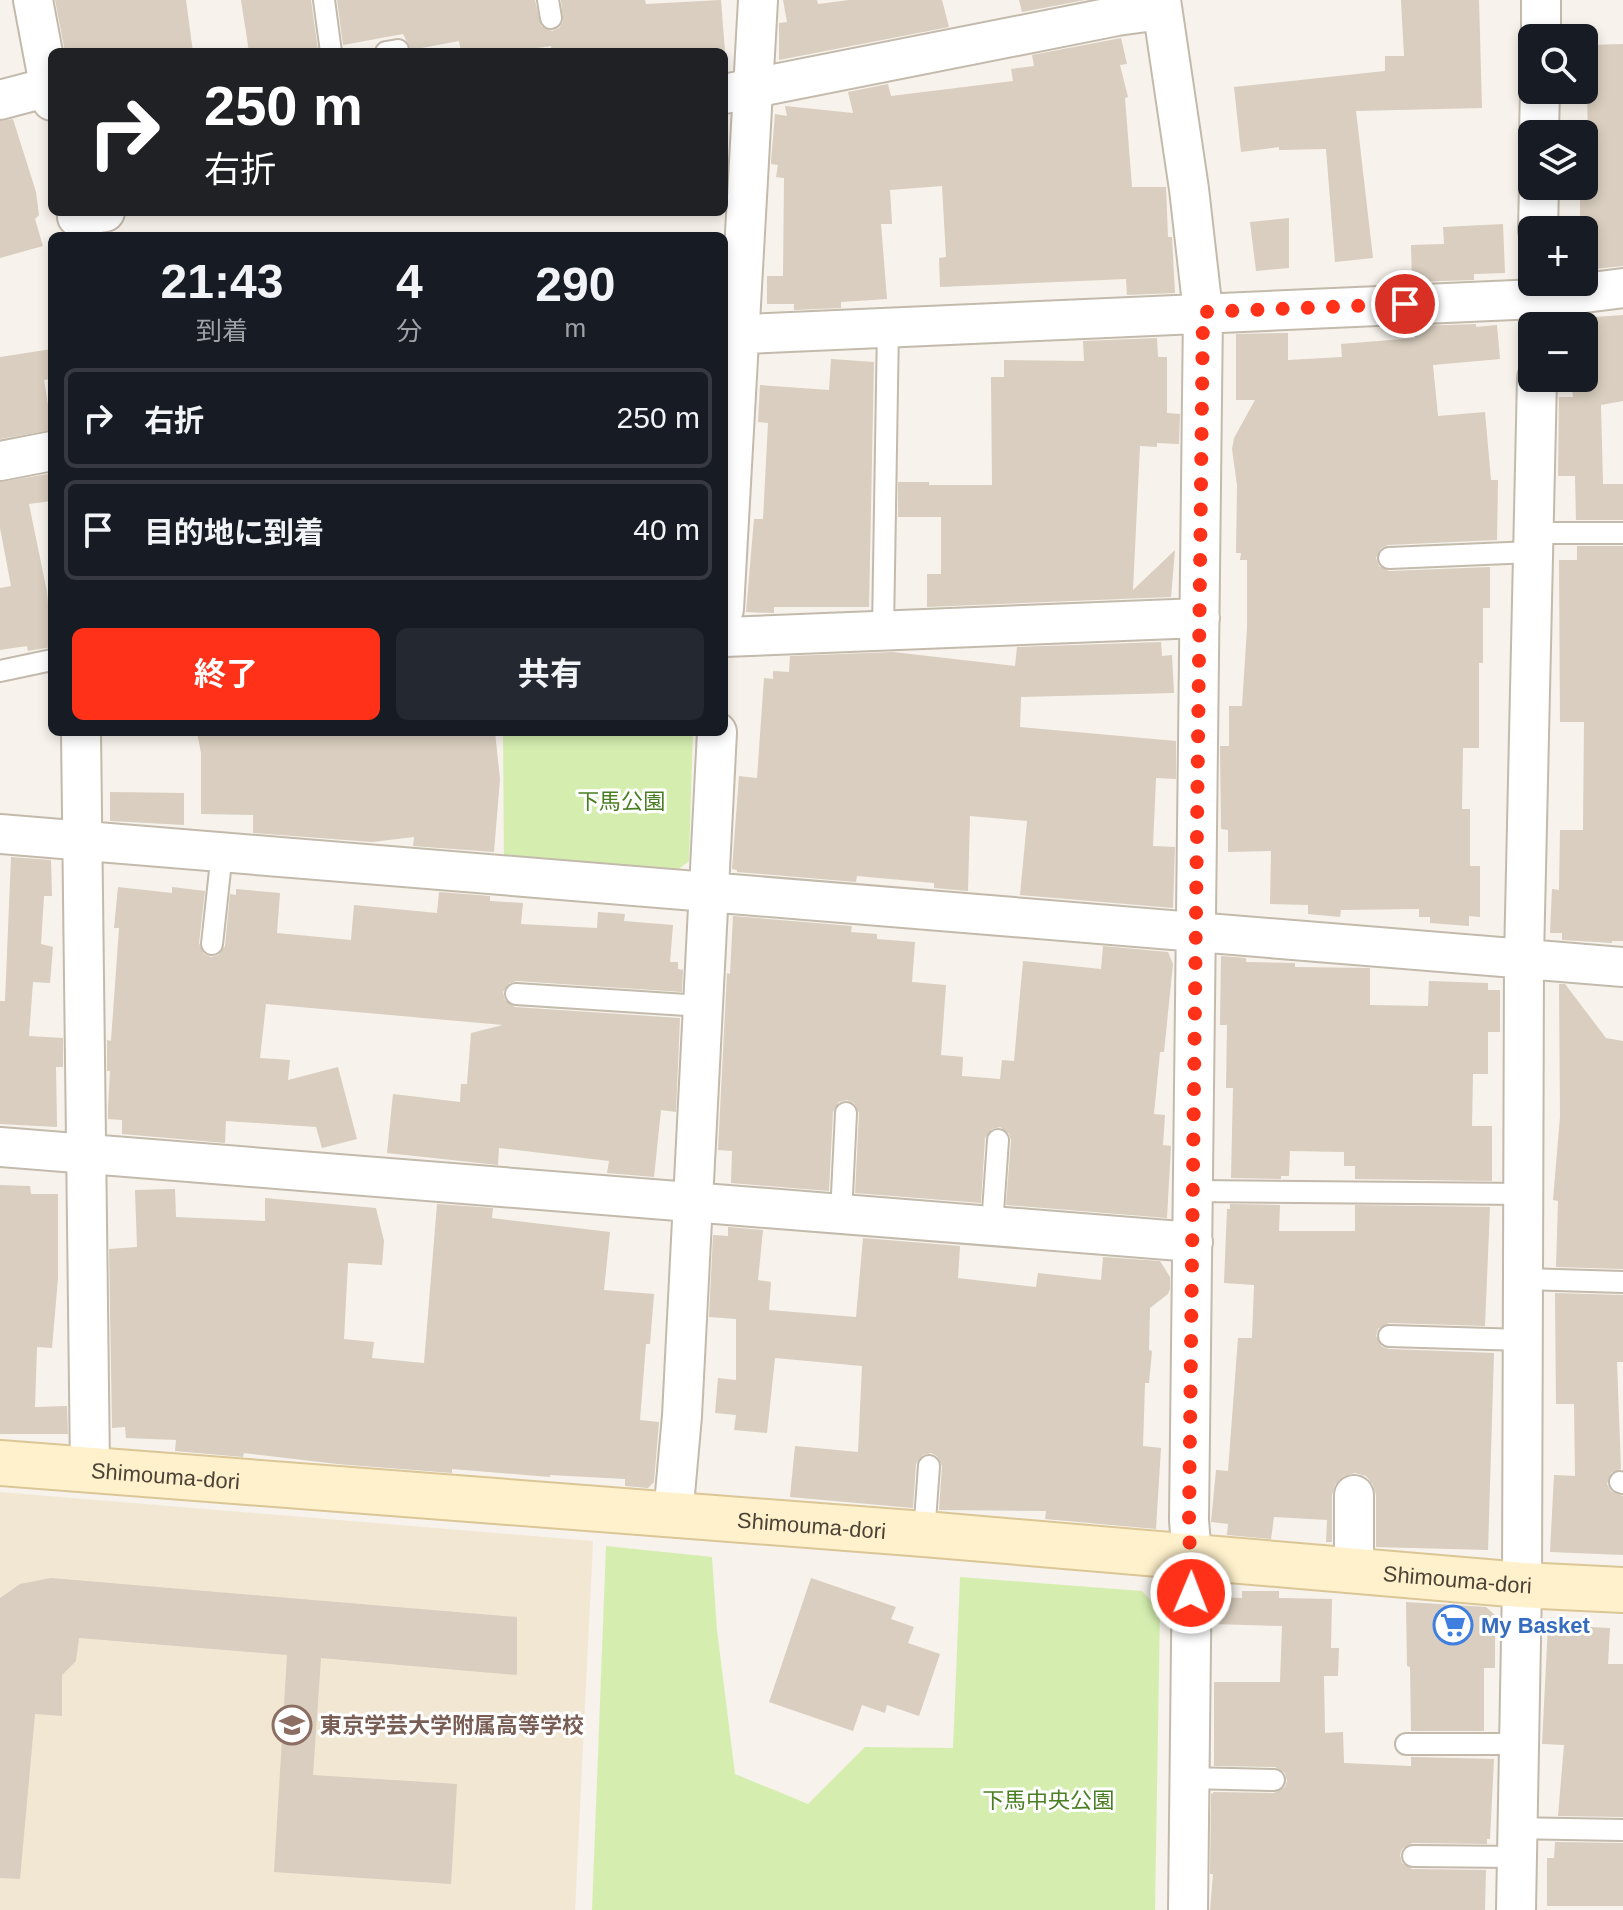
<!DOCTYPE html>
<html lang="ja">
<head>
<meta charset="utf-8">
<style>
	:root { --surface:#171b24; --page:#242831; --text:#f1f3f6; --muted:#9ea1a6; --line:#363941; --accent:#ff3219 }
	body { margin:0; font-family:Helvetica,"Noto Sans JP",sans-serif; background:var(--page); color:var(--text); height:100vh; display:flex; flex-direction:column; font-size:30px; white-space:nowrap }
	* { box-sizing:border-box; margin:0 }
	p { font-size:26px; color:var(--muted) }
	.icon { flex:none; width:44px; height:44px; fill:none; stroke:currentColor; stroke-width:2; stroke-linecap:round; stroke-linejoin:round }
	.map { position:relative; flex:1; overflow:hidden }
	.sheet { position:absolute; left:48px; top:232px; width:680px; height:504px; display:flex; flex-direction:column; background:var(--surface); border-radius:12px; box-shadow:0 4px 12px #0003 }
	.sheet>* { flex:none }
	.guide { position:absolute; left:48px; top:48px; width:680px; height:168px; border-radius:12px; box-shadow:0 4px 12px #0003; background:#202124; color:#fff; overflow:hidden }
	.fabs { position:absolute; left:1518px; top:24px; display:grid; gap:16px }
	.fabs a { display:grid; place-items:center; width:80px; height:80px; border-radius:12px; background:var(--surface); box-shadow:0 4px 12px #0003; font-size:40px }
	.pin { position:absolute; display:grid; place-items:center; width:68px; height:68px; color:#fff; margin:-34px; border:4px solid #fff; border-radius:50%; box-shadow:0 2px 8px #0007 }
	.me { position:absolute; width:88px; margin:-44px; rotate:1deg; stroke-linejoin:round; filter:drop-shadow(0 0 6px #0008) }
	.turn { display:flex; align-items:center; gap:28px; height:168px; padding:0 24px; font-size:36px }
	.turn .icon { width:104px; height:104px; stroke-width:2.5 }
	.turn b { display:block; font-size:56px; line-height:68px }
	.eta { display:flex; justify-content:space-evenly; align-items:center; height:136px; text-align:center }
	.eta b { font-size:48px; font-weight:700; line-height:56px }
	.action { display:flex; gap:16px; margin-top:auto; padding:16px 24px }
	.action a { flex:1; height:92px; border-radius:12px; background:var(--accent); color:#fff; font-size:32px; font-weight:700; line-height:92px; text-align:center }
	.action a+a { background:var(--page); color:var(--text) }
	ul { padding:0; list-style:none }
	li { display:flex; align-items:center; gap:24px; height:100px; margin:0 16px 12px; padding:0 8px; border:4px solid var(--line); border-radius:12px }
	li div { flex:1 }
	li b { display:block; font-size:30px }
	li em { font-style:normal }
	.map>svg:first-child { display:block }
</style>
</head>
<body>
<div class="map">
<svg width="1623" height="1910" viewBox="0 0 1623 1910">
	<rect width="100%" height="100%" fill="#f7f2eb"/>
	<path fill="#f1e7d3" d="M0,1492L593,1541L575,1910H0Z"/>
	<path fill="#d5eeb0" d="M503,732H693L689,861L676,871L504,865Z
		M606,1546L712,1557L717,1630L735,1774L808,1804L865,1747L953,1748L960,1577L1142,1591L1160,1610L1155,1910H592Z"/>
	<path fill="#d9cebf" d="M55,0H186L193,52H65Z
		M241,0H311L318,50L249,52Z
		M337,0H535L541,26L552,31L559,28L563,22L561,0H645L646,4L721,0L725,52H552L551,46L510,52H461L459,41L411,50L403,34L343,45Z
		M783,0H817L818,4L849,0H942L949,27L779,60V23L787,22Z
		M1019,0H1085L1022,12Z
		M1401,0H1479L1482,108L1356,111L1373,258L1335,262L1326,149L1279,150V147L1241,152L1234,87L1385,71V56H1404Z
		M1121,38L1127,64L1120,65L1128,97L1125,98L1132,187H1166L1168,237H1172L1175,293L1127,295L1126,279L940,287L939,258L946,257L942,186L890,190L892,224H881L887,299L841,302V308L794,310V304H767V276H783L784,178L776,177L778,165L771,164V161L775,114L787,116L785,106L853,113L848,92L888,84L891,96L1013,81L1011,69L1034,66L1032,55Z
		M1623,44V266L1584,270V230H1580V200H1584V134H1588L1586,60H1590L1589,45Z
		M13,119L36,192L39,215L35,219L43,246L0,258V121Z
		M1289,218V268L1256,271L1250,222Z
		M1503,224L1505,273L1474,274V280L1412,282L1411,245L1444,244L1443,227Z
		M1623,315V401L1601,405L1603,484H1623V520H1576L1575,476H1558L1559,397H1573L1570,378H1584V326L1581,318Z
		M1476,324V327L1497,325L1500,359L1433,365L1438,416L1485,412L1491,480H1498L1497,540L1388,545L1381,548L1376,558L1379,566L1389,571L1490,567V608H1483V663H1479V748H1463L1462,809H1470V866H1480V917L1469,916V926L1430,923V917H1419V909L1341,910L1340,917L1308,914V905L1270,904L1271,851L1228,852V830L1221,829L1220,746H1229V706H1242L1247,628V560H1240L1241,553H1236L1237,485L1232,449L1234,438L1255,400H1236V334L1288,333V360L1342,357L1341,344L1415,338V326Z
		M1157,338L1158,357H1167V413L1180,414L1179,444L1157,443V447L1140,446L1133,590L1175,550L1171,597L927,607V574H941V517H898V482H929V485H992L991,377H1004V360L1084,361L1083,341Z
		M52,349V379L44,380L52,430L0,439V357Z
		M831,359L874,362L869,607H774V613L746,612L754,519H763L768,423L758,422L760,385L829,390Z
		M48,474L52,501L29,504L47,592L52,647L28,651L27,646L0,650V588L11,586L0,528V482Z
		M1577,546H1623V941H1612V943L1562,940V933H1550L1552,889L1559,890L1560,830H1583L1584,722H1560L1559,560H1577Z
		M1161,642L1162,656L1172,655L1174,693L1021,697L1020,727L1176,741V779L1156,778L1153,846L1175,847L1173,908L1020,895L1027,821L970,816L968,891L934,888V883L857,876L856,882L737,872V870L732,869L739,776L757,778L764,678L773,679V671L789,672L790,656L893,652L1015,666L1017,647Z
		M197,732H430L431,736L495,732L500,779L494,852L413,846L414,837L372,842L253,833V815L201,814V753Z
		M110,792L184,793V825L110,821Z
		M11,857L51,860L52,896H44L41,944L53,947L50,983L33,982L29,1036L63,1038V1067H56L57,1127L0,1124V1001H5Z
		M118,887L172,893V887L205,891L199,943L204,954L211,957L218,955L225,946L230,894L236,895V889L280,893L277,933L351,940L354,905L437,913L439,892L490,896V901L523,903L521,924L597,928L598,912L625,914L624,921L673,925L670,962H678V969L683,970L682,992L517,981L510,983L503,992L505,1000L515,1007L680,1018L676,1112L661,1110L654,1177L607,1173L609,1161L499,1148L498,1165L387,1153L393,1094L460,1102L461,1084H467L471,1033L503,1025L266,1004L260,1058L290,1060L288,1080L338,1067L357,1139L322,1148L316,1127L226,1121L225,1143L122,1134V1120L108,1119V1108L110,1071H107V1040L111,1041L119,928H114Z
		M733,916L852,926L851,932L877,934V939L915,942L912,982L946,985L941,1055L963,1057L962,1076L1000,1079L1002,1060L1014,1061L1023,961L1101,969L1103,946L1168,952L1173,964L1164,1052H1160L1154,1114L1165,1115L1163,1145L1171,1146L1167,1218L1006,1205L1011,1140L1009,1134L1000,1127L992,1129L985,1138L981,1203L855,1193L859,1113L854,1103L847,1100L839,1102L833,1112L829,1191L731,1183L732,1151L718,1150L727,973L730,974Z
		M1221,956L1246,958V962L1295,963V967L1370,968V1005L1428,1006L1429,981L1488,983V990H1500V1032H1488V1074H1473L1472,1126H1492V1181L1355,1179V1166H1344V1152L1290,1151L1289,1176H1281V1179L1231,1178L1233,1088H1226L1227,1025H1220Z
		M1559,984H1565L1606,1038L1623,1041V1269L1556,1267L1558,1201L1553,1200L1560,1117Z
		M0,1185L30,1186L31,1194H58V1278L52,1348L37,1347L35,1407L67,1406L68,1434H0Z
		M175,1189L176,1217L265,1221V1198L376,1208L384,1241L382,1265L348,1263L344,1339L374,1342L372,1358L424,1363L437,1204L493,1208L492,1218L610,1232L604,1290L654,1294L650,1344H646L640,1420L659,1422L654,1482L648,1488L625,1486V1479L550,1475V1477L452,1469V1473L337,1464L244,1453L243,1457L175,1451L176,1440L126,1438L125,1427L112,1428L109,1249L137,1247L135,1190Z
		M1230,1204L1280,1205L1279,1231H1355V1205L1490,1207L1485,1326L1389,1323L1378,1329L1376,1336L1382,1347L1389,1349L1494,1353L1488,1550L1376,1547V1495L1373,1485L1366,1476L1355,1473L1344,1476L1335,1485L1332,1495V1542H1326L1327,1520L1274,1517L1271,1539L1227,1535L1228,1524L1211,1522L1216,1470L1228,1471L1238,1338H1252L1254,1285L1224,1283L1227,1209H1230Z
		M728,1227L763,1230L758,1280L771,1282L769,1310L856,1317L863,1238L960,1246L958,1278L1036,1287L1038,1273L1101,1280L1103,1257L1160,1261L1170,1277V1289L1168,1294L1150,1308L1149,1350L1152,1351L1149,1383H1145L1143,1446L1161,1448L1156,1529L1045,1519L1046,1511L939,1510L942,1466L937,1456L931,1453L923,1455L916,1464L913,1508L790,1497L795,1446L858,1452L862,1366L775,1358L767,1433L734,1430L736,1415L715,1413L718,1378L736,1380V1319L709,1317L713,1235L728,1236Z
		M1555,1293L1623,1295V1362H1617L1621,1469L1611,1473L1607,1484L1611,1491L1623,1496V1555L1550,1552L1554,1475L1575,1476L1574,1404H1556Z
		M51,1578L517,1617V1675L321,1658L313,1775L457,1784L451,1884L274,1872L287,1655L79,1638L76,1661L62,1675V1716L35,1714L20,1879L0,1878V1598L20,1584Z
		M811,1578L896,1607L891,1619L914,1627L908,1643L940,1654L919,1716L887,1705L885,1713L862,1705L853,1731L769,1702Z
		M1242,1591H1279V1598L1332,1599L1331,1648H1339L1338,1676H1324L1325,1733L1343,1732L1344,1763L1411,1766V1757L1494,1759L1490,1839H1487V1844L1412,1843L1402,1849L1400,1855L1402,1863L1412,1869L1486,1870L1485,1910H1210L1213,1874H1210L1211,1794L1214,1792L1274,1793L1285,1787L1287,1781L1285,1773L1275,1767L1214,1766V1682H1280L1282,1626L1213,1624L1214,1597L1242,1598Z
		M1406,1602L1486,1607L1495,1615V1668H1484V1731H1411L1410,1667L1407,1666Z
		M1548,1625L1610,1628L1608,1664H1623V1817L1558,1816L1564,1745L1542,1744Z
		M1555,1842L1623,1843V1906H1547V1858H1554Z"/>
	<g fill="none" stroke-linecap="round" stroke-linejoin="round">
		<defs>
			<path id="lane" d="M324,0L331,52
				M548,0L551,18
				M386,52L398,50
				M1534,533H1623
				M1389,558L1533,552
				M883,630L888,326
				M0,671L52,660
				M212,944L222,852
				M516,994L702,1006
				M1194,1191L1525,1194
				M841,1215L846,1113
				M992,1226L998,1140
				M1523,1279L1623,1282
				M1389,1336L1523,1340
				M1620,1482L1623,1483
				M924,1534L929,1466
				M1406,1744H1519
				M1189,1778L1274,1780
				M1517,1828L1623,1830
				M1413,1856L1517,1857"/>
			<path id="street" d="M33,0L52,101
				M1161,0L1189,189L1203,312L1189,1520L1192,1558L1188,1910
				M1541,38V0
				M724,94L1117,16L1161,10
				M0,100L49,87
				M1539,134L1540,90
				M77,217L105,212
				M1538,230L1539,186
				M724,335L1537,299L1623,288
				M0,461L52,451
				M724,609L758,0
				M724,637L1200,618
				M81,732L90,1469
				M0,834L1623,967
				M0,1147L1193,1242
				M673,1516L682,1416L717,732
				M1354,1569V1495
				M1516,1910L1522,1585L1524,959L1537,378"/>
			<g id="secondary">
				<path id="s1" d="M0,1463L924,1534L1522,1585L1623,1590"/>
			</g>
		</defs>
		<use href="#lane" stroke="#c3baac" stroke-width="24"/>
		<use href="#street" stroke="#c3baac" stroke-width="42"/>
		<use href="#secondary" stroke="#dbc697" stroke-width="48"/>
		<use href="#lane" stroke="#fff" stroke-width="20"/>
		<use href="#street" stroke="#fff" stroke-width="38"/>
		<use href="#secondary" stroke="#fff1cc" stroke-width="44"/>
	</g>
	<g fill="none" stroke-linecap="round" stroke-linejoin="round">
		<path stroke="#ff3219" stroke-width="14" stroke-dasharray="0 25.2" d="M1191,1593L1189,1520L1203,312L1405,304"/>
	</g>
	<defs>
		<symbol id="supermarket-ring" viewBox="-11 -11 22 22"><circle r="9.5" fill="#fff" stroke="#3f7fe0" stroke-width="1.5"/><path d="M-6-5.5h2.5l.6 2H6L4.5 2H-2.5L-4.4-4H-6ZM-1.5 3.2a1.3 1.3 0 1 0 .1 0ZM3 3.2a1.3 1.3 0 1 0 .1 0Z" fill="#3f7fe0"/></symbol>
		<symbol id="school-ring" viewBox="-11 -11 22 22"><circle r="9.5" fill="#fff" stroke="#8d6e63" stroke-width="1.5"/><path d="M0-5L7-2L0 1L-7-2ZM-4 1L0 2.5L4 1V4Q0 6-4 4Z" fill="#8d6e63"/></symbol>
	</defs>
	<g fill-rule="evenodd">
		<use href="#supermarket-ring" x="1431" y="1603" width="44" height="44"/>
		<use href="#school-ring" x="270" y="1703" width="44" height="44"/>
	</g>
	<g text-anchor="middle" stroke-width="6" stroke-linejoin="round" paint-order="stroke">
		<g font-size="22" fill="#497f22" stroke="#fff">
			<text x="621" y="809">下馬公園</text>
			<text x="1048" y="1808">下馬中央公園</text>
		</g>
		<g font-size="22" fill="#4c4337" stroke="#fff">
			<text dy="8" stroke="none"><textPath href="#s1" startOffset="166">Shimouma-dori</textPath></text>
			<text dy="8" stroke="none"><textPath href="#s1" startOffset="814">Shimouma-dori</textPath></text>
			<text dy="8" stroke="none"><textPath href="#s1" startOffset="1462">Shimouma-dori</textPath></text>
		</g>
		<g font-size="22" font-weight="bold" fill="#366cbe" stroke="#fff" text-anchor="start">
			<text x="1481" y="1633">My Basket</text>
		</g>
		<g font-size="22" font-weight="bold" fill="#785e54" stroke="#fff" text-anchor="start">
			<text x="320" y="1733">東京学芸大学附属高等学校</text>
		</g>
	</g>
</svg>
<div class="fabs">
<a><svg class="icon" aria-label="search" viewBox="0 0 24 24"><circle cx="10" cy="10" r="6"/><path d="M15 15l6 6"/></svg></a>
<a><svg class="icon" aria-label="layers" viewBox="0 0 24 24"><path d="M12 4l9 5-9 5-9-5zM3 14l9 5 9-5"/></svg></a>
<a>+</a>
<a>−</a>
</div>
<div class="pin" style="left:1405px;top:304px;background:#d93025"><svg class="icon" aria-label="arrive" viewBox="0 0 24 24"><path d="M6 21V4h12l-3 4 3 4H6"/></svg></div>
<svg class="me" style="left:1191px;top:1593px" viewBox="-20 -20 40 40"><circle r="17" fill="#ff3219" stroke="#fff" stroke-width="3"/><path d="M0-11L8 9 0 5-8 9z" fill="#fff"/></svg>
<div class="guide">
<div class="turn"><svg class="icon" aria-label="right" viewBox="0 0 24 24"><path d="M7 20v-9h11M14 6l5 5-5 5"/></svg><div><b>250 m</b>右折</div></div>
</div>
<section class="sheet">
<div class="eta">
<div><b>21:43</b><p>到着</p></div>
<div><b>4</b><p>分</p></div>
<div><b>290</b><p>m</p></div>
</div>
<ul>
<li><svg class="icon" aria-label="right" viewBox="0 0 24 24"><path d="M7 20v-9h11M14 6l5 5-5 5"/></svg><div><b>右折</b></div><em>250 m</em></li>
<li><svg class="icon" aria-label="arrive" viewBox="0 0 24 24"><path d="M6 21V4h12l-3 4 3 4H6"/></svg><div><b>目的地に到着</b></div><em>40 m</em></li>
</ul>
<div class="action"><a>終了</a><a>共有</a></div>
</section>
</div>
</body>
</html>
